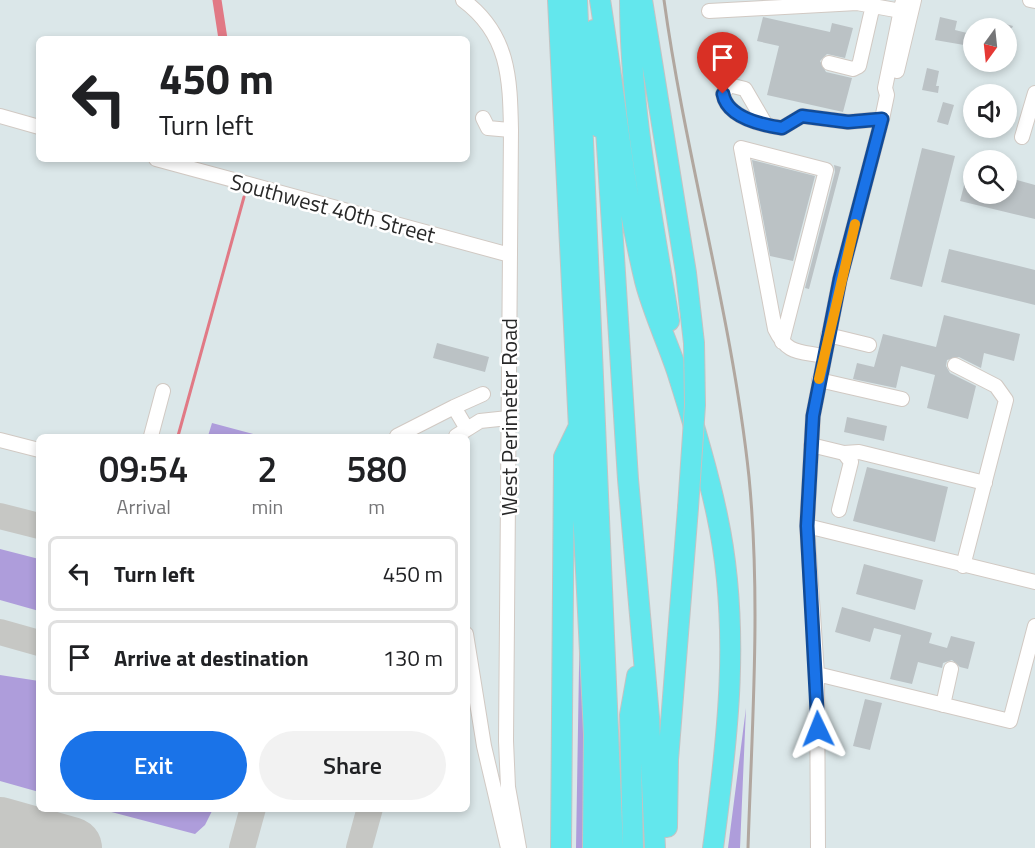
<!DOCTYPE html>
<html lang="en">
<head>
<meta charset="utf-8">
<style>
	:root { --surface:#fff; --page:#f2f2f2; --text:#202124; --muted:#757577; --line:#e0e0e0; --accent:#1a73e8 }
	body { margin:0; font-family:"Titillium Web",sans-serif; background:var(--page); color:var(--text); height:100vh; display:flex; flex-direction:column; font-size:22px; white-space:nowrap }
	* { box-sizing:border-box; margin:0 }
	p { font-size:20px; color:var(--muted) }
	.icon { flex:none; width:33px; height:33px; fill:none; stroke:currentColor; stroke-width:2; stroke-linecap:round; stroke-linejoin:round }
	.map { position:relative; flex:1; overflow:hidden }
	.details { position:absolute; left:36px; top:434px; width:434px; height:378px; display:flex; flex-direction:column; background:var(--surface); border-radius:9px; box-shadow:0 3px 9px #0003 }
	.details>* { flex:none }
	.guide { position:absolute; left:36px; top:36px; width:434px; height:126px; border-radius:9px; box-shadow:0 3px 9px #0003; background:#fff; color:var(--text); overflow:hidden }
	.needle { width:39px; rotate:195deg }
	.controls { position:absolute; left:963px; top:18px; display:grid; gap:12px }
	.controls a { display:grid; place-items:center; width:54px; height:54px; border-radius:50%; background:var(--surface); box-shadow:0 3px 9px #0003; font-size:30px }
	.pin { position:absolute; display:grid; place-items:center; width:51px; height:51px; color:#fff; margin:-62px -26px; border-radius:50% 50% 50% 0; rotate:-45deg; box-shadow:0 0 6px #0007 }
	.pin .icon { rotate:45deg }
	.me { position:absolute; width:66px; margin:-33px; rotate:358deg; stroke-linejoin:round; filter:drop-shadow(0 0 4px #0008) }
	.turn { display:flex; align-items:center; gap:21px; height:126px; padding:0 24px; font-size:27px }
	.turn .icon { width:78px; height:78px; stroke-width:2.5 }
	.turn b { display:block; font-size:42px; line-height:51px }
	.eta { display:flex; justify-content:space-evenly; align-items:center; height:102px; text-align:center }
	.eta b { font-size:36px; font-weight:600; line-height:42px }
	.primary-button { display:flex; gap:12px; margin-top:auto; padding:12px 24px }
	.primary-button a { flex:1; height:69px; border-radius:36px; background:var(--accent); color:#fff; font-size:24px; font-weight:600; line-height:69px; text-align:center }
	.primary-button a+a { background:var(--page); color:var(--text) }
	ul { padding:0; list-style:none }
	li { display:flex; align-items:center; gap:18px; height:75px; margin:0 12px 9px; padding:0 12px; border:3px solid var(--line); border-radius:9px }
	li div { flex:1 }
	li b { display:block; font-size:22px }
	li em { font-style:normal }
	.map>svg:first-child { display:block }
</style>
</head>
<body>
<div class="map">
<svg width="1035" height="848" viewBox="0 0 1035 848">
	<rect width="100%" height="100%" fill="#dbe7e9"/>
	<path fill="#ae9ddb" d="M212,423L261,436H208Z
		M0,549L39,559V611L0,600Z
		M580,608L589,848H576Z
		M0,675L39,681V792L0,781Z
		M746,708L740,848H728Z
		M100,809H213L205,825L195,834Z"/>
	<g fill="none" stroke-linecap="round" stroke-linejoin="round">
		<path stroke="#e17985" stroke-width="3" d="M178,436L244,197"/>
		<path stroke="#e17985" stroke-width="9" d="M217,0L223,39"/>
		<path stroke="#c6c7c4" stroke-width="26" d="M0,516L39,526
			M0,632L39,643
			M242,848L253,808
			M359,848L370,808"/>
		<path stroke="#c6c7c4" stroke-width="62" d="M0,828L71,848"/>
	</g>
	<path fill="#bbc2c5" d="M763,17L830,32L832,23L853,28L845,58L827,54L820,61L826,72L852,78L843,112L767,95L779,46L757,41Z
		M940,17L957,21L955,30L967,33L964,45L935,40Z
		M991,20L1013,26L1012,28H989Z
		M927,68L939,71L936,86H939L938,93L922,90Z
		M943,102L954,105L948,125L937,122Z
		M922,148L955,156L922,287L890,279Z
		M971,159H974V194H1006V177L1035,185V219L960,201Z
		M752,160L815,176L793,261L770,256Z
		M834,165L841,167L809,289L805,288L835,172Z
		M949,249L1035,270V305L941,282Z
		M944,315L1020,334L1014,361L984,353L981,368L959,357L947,360L946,366L950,373L976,386L968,419L927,408L935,375L901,366L896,388L853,379L857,363L874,367L883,334L936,347Z
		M437,343L489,357L485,372L433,358Z
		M847,417L887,426L884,441L844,432Z
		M867,467L948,487L935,542L853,521Z
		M864,564L923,580L915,610L856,594Z
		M842,607L932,633L929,643L947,648L951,636L975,642L968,669L960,667L952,660L943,663L942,668L918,662L912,684L890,679L901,635L874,628L870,642L835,632Z
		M865,699L882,703L870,750L853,746Z"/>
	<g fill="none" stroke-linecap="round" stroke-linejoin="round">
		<defs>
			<path id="minor" d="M463,0C509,34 510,78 511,130L506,741L508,787L519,848
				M1030,0L1035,1
				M709,11L857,3L901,11
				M829,63L853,69L859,66L873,5
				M897,71L914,0
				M0,116L39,127
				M483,118L488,128L511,130
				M766,125L745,89L729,85L723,94C727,117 761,125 782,128L802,116L848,122L882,119
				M1022,137L1035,93
				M156,159L510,255
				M828,335L869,345
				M782,342L826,170L741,148L775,329C787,354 798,351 823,356
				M955,365L996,386L1006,400L963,566
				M819,380L902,399
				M454,407L483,394
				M151,436L163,391
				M397,436L454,407L467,429
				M456,436L480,421L508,418
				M0,440L39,450
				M811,445L844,453L851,462L839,510
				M844,453L859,452L985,483
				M807,526L1035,582
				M466,634L484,746L508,848
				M817,674L1010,721L1035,626
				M943,705L951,669
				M818,848L817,674L807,526L813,416L840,279L882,119L887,95L885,88L903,0"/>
			<path id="highway" d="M558,0L594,734L593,848
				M577,0L613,848
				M600,0C615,94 623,189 645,281C653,312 667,341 677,371C692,418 707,467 717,515C741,626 728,737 713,848
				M630,0C630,109 652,214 669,321
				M642,0L686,273L694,343
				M594,30L599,127
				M605,114L628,479L649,717L655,848
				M667,827L668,760L688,508
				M561,848L564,457L579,426
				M633,848L630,715L637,676"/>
		</defs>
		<use href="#minor" stroke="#d1c9c3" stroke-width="16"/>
		<use href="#highway" stroke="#c3c3c3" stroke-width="22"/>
		<use href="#minor" stroke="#fff" stroke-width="14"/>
		<use href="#highway" stroke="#63e7ed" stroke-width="20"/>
		<path stroke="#b1a79f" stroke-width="3" d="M664,0C686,160 732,316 749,477C761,600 752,724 748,848"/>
		<defs>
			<path id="highway-bridge" d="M688,508L695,405L694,343"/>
		</defs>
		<use href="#highway-bridge" stroke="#c3c3c3" stroke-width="22" stroke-linecap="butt"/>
		<use href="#highway-bridge" stroke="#63e7ed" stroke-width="20"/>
	</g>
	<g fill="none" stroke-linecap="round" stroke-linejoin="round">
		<defs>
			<path id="route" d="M723,94C727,117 761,125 782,128L802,116L848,122L882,119L840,279L813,416L807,526L818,729"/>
		</defs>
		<use href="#route" stroke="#114b97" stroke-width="15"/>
		<use href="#route" stroke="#1a73e8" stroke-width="10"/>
		<path stroke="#f59e0b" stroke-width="10" d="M819,379L855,224"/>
	</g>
	<g text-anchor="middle" stroke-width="5" stroke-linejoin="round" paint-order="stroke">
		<g font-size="22" fill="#282828" stroke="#fff">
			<text transform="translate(333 208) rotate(15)" y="8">Southwest 40th Street</text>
			<text transform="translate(509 417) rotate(-90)" y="8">West Perimeter Road</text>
		</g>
	</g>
</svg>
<div class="controls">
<a><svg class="needle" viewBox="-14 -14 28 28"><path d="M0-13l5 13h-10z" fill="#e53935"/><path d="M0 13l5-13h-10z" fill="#757577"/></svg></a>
<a><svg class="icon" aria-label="sound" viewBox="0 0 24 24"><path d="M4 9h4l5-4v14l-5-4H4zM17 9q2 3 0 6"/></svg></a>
<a><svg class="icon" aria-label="search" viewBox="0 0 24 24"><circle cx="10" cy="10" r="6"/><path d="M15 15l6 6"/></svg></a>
</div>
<div class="pin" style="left:723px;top:94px;background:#d93025"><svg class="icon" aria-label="arrive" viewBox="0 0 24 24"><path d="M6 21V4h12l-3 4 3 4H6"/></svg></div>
<svg class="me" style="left:818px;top:729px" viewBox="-20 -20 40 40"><path d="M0-17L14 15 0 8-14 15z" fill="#1a73e8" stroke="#fff" stroke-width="4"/></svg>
<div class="guide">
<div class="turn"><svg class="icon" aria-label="left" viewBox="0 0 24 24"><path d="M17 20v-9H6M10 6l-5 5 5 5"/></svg><div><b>450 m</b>Turn left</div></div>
</div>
<section class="details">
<div class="eta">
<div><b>09:54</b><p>Arrival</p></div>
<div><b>2</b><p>min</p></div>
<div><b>580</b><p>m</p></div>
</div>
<ul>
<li><svg class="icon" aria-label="left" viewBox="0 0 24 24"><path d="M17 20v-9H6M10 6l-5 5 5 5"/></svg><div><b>Turn left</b></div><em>450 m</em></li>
<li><svg class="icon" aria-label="arrive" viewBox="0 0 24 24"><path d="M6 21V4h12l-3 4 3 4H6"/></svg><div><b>Arrive at destination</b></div><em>130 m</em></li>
</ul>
<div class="primary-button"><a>Exit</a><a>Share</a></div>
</section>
</div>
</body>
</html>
